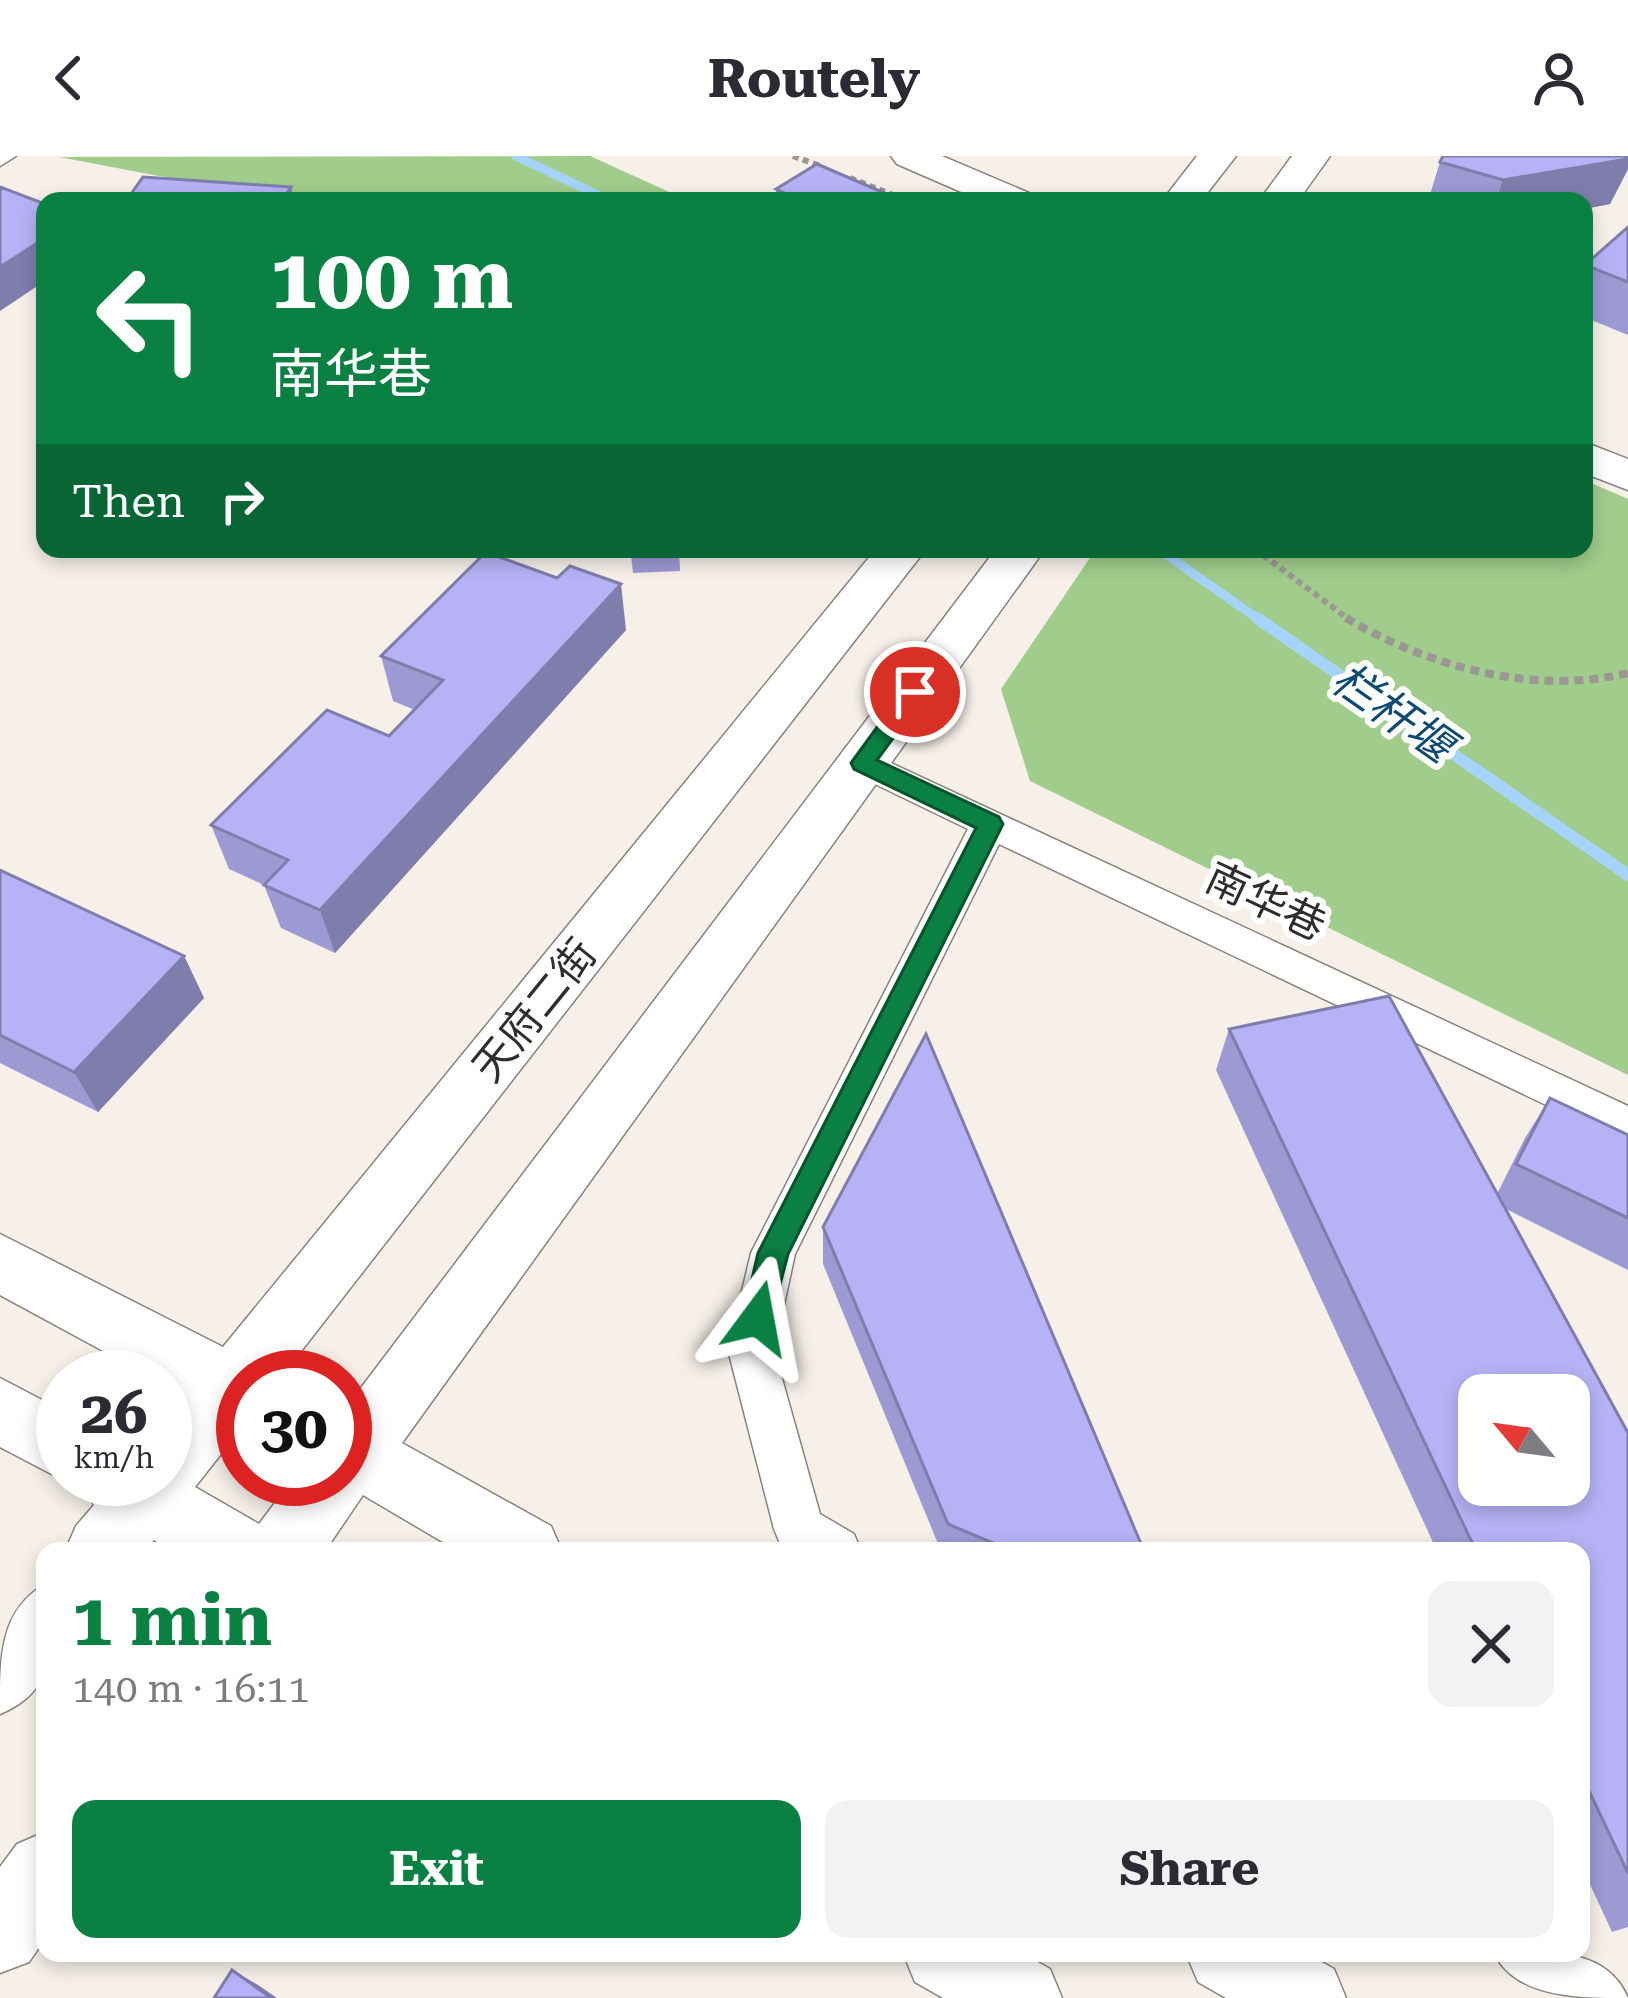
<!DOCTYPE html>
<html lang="en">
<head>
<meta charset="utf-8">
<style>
	:root { --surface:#fff; --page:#f2f2f3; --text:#2b2b33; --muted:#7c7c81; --accent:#0b8043 }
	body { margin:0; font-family:"Roboto Serif","Noto Sans SC",serif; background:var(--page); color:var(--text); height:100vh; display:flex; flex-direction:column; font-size:45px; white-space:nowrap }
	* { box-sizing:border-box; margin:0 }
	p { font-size:39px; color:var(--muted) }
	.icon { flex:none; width:66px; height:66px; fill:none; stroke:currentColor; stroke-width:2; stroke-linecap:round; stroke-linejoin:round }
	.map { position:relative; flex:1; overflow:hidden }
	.sheet { position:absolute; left:36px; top:1386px; width:1554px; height:420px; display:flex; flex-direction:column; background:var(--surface); border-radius:24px; box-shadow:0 6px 18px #0003 }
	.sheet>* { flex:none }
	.hud { position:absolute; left:36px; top:36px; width:1557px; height:366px; border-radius:24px; box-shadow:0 6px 18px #0003; background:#0b8043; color:#fff; overflow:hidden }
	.needle { width:78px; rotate:299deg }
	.tools { position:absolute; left:1458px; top:1218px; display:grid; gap:24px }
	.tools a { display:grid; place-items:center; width:132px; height:132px; border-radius:24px; background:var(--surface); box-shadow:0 6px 18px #0003; font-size:60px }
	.speed { position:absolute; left:36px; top:1194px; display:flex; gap:24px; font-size:60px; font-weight:700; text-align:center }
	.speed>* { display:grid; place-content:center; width:156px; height:156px; border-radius:50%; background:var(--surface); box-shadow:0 6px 18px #0003; line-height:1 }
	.speed small { font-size:30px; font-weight:400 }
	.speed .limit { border:18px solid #d22; background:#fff; color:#111 }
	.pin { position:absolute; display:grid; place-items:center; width:102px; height:102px; color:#fff; margin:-51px; border:6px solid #fff; border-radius:50%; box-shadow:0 3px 12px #0007 }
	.me { position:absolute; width:132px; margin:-66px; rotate:13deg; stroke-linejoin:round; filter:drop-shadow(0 0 9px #0008) }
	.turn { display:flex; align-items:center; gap:42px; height:252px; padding:0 36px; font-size:54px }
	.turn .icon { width:156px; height:156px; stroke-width:2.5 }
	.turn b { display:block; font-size:84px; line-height:102px }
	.then { display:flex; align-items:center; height:114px; padding:0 36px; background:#0003; gap:24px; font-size:45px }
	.round { display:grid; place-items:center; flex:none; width:126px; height:126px; border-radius:24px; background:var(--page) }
	.headline { display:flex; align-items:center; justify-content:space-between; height:204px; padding:0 36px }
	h1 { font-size:72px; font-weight:700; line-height:90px; color:var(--accent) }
	.primary-button { display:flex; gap:24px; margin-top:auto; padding:24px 36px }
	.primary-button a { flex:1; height:138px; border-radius:24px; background:var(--accent); color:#fff; font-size:48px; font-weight:700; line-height:138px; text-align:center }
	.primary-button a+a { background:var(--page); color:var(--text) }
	header { display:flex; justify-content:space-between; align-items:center; height:156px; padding:0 36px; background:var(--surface); font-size:54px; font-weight:700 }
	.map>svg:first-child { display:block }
</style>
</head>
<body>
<header><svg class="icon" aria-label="back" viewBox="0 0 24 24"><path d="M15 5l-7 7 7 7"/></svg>Routely<svg class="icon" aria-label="person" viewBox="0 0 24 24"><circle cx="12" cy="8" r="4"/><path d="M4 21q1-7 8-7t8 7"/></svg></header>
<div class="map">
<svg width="1628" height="1842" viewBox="0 0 1628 1842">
	<rect width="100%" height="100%" fill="#f6f0e9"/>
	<path fill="#a0cc8c" d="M590,0L689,45H291L59,1Z
		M1584,324L1628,343V919L1030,625L1001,533L1096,393H1584Z"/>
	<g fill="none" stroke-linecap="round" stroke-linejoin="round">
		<path stroke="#a6d3f9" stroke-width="9" d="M516,0L610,45
			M1158,393L1261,465"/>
		<path stroke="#a6d3f9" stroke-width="12" d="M1257,462L1628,719"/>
		<defs>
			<path id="street" d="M0,0H16L0,10Z
				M863,594L1628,950V988L999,688L795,1098L774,1194L820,1358L854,1378L861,1395H790L781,1390L774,1373L728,1194L751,1097L968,673L850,616L845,607L850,598Z
				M1494,1797C1543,1797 1605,1788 1628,1842C1578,1842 1516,1842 1494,1797Z"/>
			<path id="secondary" d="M891,0H942L1029,37L1034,45H982L897,8Z
				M1197,0H1236L1201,45H1162Z
				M1292,0H1330L1298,45H1259Z
				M1584,286L1628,303V334L1584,317Z
				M876,393H926L281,1221H243V1270L195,1331L259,1368L293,1323H345V1253L996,393H1045L402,1287L551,1370L562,1395H458L363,1339L325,1395H172L154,1384L146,1395H65L76,1370L94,1349L80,1323H165V1262L184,1239L165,1229V1221H151L0,1139V1078L223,1191Z
				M0,1222L63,1255V1323H67L63,1324L0,1291Z
				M45,1428C45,1487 63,1532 0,1558C0,1498 0,1455 45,1428Z
				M45,1676V1783L29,1806L0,1817V1711L17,1688Z
				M903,1797H1022L1050,1813L1062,1842H943L915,1826Z
				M1186,1797H1306L1334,1813L1346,1842H1226L1198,1826Z"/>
		</defs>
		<use href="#street" stroke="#88837d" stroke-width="3"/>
		<use href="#secondary" stroke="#88837d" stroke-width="3"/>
		<path stroke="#9b9792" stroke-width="6" stroke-dasharray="6 4.5" stroke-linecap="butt" d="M793,0L820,10
			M850,22L908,45
			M1255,393L1351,465"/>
		<path stroke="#9b9792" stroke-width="8" stroke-dasharray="9 6" stroke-linecap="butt" d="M1346,462C1427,510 1534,540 1628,517"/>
		<use href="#street" fill="#fff" fill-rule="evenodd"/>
		<use href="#secondary" fill="#fff" fill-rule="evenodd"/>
	</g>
	<path fill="#9d99d3" d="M1628,0V13L1610,48L1584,53V45H1428L1440,6Z
		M776,33L903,45H776Z
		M1628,71V179L1584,161L1585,109Z
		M555,393H679L680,415L633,417L631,399L556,402Z
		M626,474L335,797L281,772L264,729L229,713L211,669L389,580L415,554L393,545L381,500Z
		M0,714L184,800L204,842L98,956L0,907Z
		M1229,873L1497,1038L1525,982L1550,942L1628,979V1114L1506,1053L1628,1277V1771L1612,1776L1581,1709V1395H1437L1216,914Z
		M823,1071L1144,1395H941L823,1108Z"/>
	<path fill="#7f7dac" d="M1628,1V13L1610,48L1584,53V45H1496L1503,24Z
		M291,31L294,45H282Z
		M45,82V125L0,155V111Z
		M621,428L626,474L335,797L320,754Z
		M184,800L204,842L98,956L74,916Z
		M232,1814L258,1829L277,1842H271Z"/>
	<path fill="#b6b2f5" stroke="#7f7dac" stroke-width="3" fill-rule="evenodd" d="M1443,0H1628V1L1627,3L1503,24L1440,6Z
		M817,8L903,45H801L776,33Z
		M143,21L291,31L282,45H126Z
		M0,31L45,48V82L0,111Z
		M1628,71V126L1585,109Z
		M486,396L557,422L570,410L621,428L320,754L264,729L288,704L211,669L327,554L389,580L443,524L381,500Z
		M0,714L184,800L74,916L0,879Z
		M1389,840L1628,1277V1717L1581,1618V1395H1476L1229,873ZM1479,1239H1569V1329H1479Z
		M926,878L1144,1395H1012L948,1368L823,1071Z
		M1550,942L1628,979V1062L1516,1008Z
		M232,1814L271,1842H214Z"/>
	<path fill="#0b8043" stroke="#07532c" stroke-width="3" d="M915,528L927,536L877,604L999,661L1003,668L788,1098L769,1171L758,1175L748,1171L743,1162L758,1097L976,672L854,613L851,607L907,530Z"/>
	<g text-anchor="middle" stroke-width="12" stroke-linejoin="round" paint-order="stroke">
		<g font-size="42" fill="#302e2c" stroke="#fff">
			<text transform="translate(1266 745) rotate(25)" y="15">南华巷</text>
			<text transform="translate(534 854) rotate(-51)" y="15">天府二街</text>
		</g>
		<g font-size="45" font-style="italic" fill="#0e4a72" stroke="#fff">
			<text transform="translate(1393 556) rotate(35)" y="16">栏杆堰</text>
		</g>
	</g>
</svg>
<div class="tools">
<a><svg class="needle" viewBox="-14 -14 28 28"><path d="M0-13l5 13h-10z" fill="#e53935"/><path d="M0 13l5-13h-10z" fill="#7c7c81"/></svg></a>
</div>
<div class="speed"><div>26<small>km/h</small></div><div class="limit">30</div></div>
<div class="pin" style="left:915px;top:536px;background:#d93025"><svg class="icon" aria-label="arrive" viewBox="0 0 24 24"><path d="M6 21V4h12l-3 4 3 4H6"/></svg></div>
<svg class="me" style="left:758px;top:1162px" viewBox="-20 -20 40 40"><path d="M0-17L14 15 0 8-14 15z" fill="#0b8043" stroke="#fff" stroke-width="4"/></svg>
<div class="hud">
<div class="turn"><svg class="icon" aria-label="left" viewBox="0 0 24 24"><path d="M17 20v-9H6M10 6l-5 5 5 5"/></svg><div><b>100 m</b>南华巷</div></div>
<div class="then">Then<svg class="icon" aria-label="right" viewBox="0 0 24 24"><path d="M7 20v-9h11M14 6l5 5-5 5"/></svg></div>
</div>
<section class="sheet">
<div class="headline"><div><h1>1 min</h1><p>140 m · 16:11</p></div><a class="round"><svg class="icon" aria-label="close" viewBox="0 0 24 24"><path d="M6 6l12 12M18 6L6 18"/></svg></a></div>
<div class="primary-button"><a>Exit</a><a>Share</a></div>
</section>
</div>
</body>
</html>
